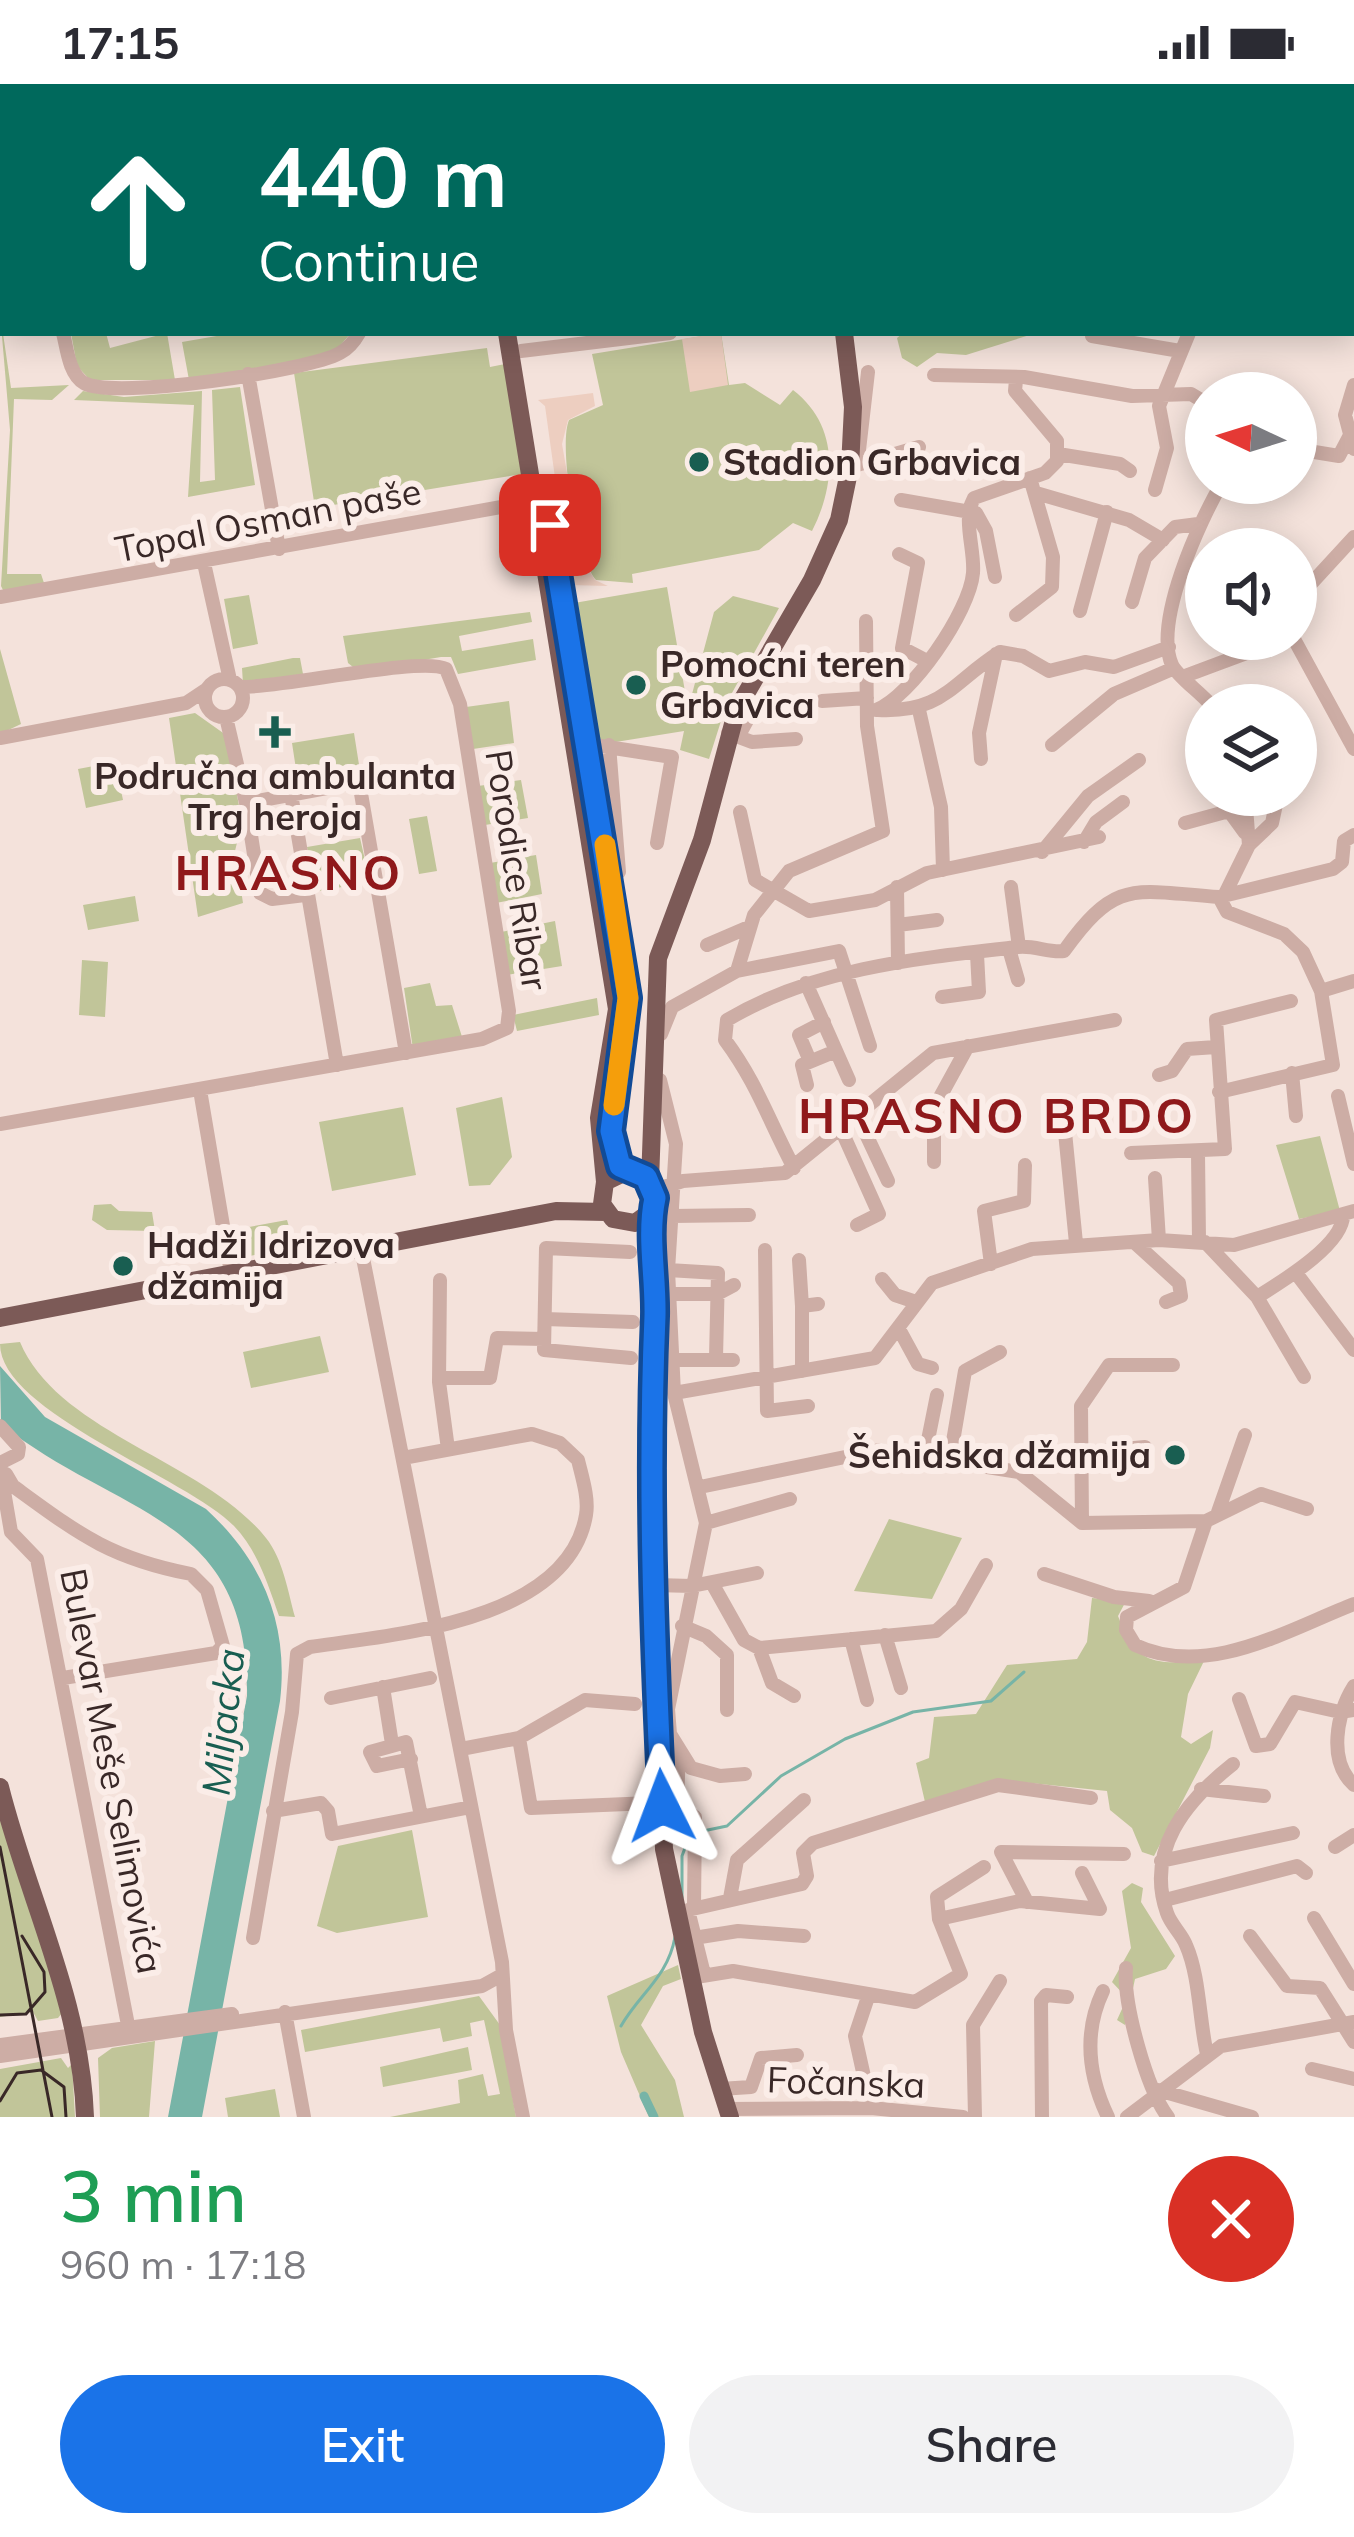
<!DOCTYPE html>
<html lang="en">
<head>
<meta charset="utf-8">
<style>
	:root { --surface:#fff; --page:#f2f2f3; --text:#2b2b33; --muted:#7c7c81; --accent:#1a73e8 }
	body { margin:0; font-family:Mulish,sans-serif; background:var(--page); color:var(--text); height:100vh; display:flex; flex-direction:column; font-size:45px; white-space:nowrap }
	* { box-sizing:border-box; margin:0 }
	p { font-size:39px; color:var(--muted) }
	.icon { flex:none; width:66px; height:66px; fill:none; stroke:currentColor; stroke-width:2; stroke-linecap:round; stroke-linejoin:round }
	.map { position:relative; height:2033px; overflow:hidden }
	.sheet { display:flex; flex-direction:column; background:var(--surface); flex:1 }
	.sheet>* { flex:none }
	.hud { position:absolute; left:0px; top:0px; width:1356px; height:252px; box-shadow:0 6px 30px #0003; background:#00695c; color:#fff; overflow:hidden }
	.needle { width:78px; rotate:274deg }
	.controls { position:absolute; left:1185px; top:288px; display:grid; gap:24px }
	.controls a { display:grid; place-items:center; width:132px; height:132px; border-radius:50%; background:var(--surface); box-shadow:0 6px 30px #0003; font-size:60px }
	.pin { position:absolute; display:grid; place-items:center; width:102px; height:102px; color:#fff; margin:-51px; border-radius:24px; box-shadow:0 6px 18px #0006 }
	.me { position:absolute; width:132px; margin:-66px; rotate:357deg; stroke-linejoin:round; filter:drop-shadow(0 0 9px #0008) }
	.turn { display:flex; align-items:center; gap:42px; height:252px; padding:0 60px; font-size:54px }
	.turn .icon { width:156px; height:156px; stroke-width:2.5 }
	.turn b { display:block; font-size:84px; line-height:102px }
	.round { display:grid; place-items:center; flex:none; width:126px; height:126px; border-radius:63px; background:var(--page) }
	.overview { display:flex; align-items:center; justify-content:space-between; height:204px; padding:0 60px }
	h1 { font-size:72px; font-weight:600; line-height:90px; color:#1e9e55 }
	.primary-button { display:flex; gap:24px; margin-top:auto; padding:24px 60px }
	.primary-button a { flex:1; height:138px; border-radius:72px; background:var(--accent); color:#fff; font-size:48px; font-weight:600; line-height:138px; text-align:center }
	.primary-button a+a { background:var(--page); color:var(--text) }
	.status { display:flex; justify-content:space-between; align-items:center; height:84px; padding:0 60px; background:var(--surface); direction:ltr }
	.status svg { height:33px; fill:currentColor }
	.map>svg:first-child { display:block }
</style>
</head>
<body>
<div class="status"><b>17:15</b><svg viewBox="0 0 49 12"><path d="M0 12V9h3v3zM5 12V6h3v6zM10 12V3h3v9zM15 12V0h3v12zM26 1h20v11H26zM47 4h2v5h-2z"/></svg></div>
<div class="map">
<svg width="1354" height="2033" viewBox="0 0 1354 2033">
	<rect width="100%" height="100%" fill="#f4e2db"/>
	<path fill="#c1c599" d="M0,229L11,304L69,301L52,316L14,315L7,490H41L44,499L5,510L1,502L10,346Z
		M71,249H106L110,264L167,249L175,296H90L77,282Z
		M234,249H351L332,271L189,296L182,258Z
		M721,249L729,301L745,299L780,321L793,306C840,342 836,400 812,447L793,439L759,466L632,490L633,499L596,496C577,475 558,362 569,336L603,321L592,270Z
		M903,249H1036L966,271L937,269L917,283L902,274L897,254Z
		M487,264L490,283L505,280L528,402L519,403L516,391L315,424L294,289Z
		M240,303L255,401L188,413L194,321L74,316L83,307L124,313L202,307L200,398L215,396L212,306Z
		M667,503L688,625L714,528L733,512L779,524L727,618L709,675L680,666L684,647L597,661L574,519Z
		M249,511L258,560L233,565L224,515Z
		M530,528L532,538L459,552L462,567L533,555L536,576L458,590L451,573H441L358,587L348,579L343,552Z
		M0,565L21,640L0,650Z
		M293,574H300L303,590L243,600L242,584Z
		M509,617L514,659L473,665L466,623Z
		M195,629L226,651L242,738L235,767L243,819L198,833L169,634Z
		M354,649L360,687L298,698L292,659Z
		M115,678L123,716L86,724L78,685Z
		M521,696L528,734L485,741L478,702Z
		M427,732L437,787L419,790L409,735Z
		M360,754L370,798L314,808L307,763Z
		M536,771L542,810L496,819L490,779Z
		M135,812L139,837L88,846L83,821Z
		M555,837L562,882L507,891L501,848Z
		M82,876L108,878L105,933L79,931Z
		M430,899L436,922L452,921L463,956L413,965L404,904Z
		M597,914L599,931L517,947L513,931Z
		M502,1013L512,1073L490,1101L469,1102L456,1024Z
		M403,1023L416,1091L332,1107L319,1038Z
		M1320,1052L1340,1127L1299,1135L1276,1061Z
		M111,1120L119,1127L152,1128L155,1147L107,1146L92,1136L94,1121Z
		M287,1136L295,1163L239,1174L232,1146Z
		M320,1252L329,1288L251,1304L243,1268Z
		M20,1258C58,1349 205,1377 266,1454C283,1475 288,1508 295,1533L279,1532C268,1501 258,1467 234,1442C188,1394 0,1328 0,1260Z
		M889,1435L962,1454L932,1515L854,1507Z
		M1092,1514L1126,1517L1118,1532C1137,1582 1154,1580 1204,1577L1188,1610L1181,1653L1191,1660L1213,1646L1210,1664L1154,1772L1142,1768L1132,1744L1110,1726L1107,1707L1002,1696L925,1718L916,1679L929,1674L934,1633L976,1630L1007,1581L1077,1575L1087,1558Z
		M0,1730L66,1924L58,1934L38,1937L33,1928L0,1933Z
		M412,1746L428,1833L337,1849L317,1842L338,1762Z
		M1132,1799L1143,1804L1141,1818L1175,1872L1166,1885L1135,1895L1125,1941L1117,1936L1127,1914L1112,1898L1131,1864L1122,1807Z
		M678,1881L681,1895L663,1902L641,1941L675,1996L684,2033H649L621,1968L607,1912Z
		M479,1912L500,1941L516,2033H390L460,2019L458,1996L483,1990L488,2012L500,2010L484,1936L470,1939L472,1952L443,1958L440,1944L305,1968L301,1946Z
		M155,1957L149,2033H100L98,1974L112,1964Z
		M468,1963L472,1986L383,2003L380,1983Z
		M61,1974L68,1984L72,1980L75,2033H0V1985Z
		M275,2005L280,2033H228L225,2014Z"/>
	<path fill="#edcec0" d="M721,249L728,301L690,308L682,255Z
		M593,309L595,322L568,336L562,360L582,475L595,496L608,502L570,501L545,322L538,316Z"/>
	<path fill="#77b4a7" d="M0,1282L45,1333L206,1425C263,1477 289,1541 280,1617L202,2033H168L247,1612C250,1430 119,1434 1,1340Z"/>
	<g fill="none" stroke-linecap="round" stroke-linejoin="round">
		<path stroke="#77b4a7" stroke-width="3" d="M703,1747L727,1742L781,1692L845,1655L913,1628L991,1617L1024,1588
			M682,1814V1772L689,1753
			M621,1942C639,1910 668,1893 675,1853"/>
		<path stroke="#77b4a7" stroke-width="9" d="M644,2012L654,2033"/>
		<path stroke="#cdada5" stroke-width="14" d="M329,0L330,3
			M688,0L689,3
			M957,0L958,3
			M1043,0L1044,3
			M1128,0L1131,3
			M1329,0L1334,3
			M662,3L667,0
			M925,3L926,0
			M1306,3L1308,0
			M1353,19L1354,20
			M0,32L3,41
			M1353,111L1354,113
			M63,249C67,265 69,290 84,299C115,316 308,287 340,269C349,264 354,258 359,249
			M1092,252L1180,267
			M521,267L670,249
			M248,290L279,465
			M934,291L1024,293L1132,312L1191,310L1206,319
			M1354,301L1345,331L1354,365
			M1296,365L1339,372L1349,353
			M859,366L868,288
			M1058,370L1120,380L1130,387
			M850,383L919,363
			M1155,406L1167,364L1159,322L1189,249
			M1036,409L1129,436L1163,456
			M901,416L976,429L986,447L995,493
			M899,470L918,479L902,564L927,577
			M204,479L230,596
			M0,513L546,415
			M1296,516L1354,453
			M1132,518L1145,474L1175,443L1198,440
			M1080,527L1107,428
			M1016,531L1052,503L1053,473L1030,394
			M1294,555L1354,665
			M1185,592L1284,555
			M205 614a19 19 0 1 1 38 0a19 19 0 1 1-38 0Z
			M822,617L867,614
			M1211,621C1201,609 1177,592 1172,581C1153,538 1200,436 1222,399
			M876,626C911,613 970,527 973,489C975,465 962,435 974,414L1045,389L1057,377V357L1015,307L1016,296
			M878,626C943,629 951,599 1000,568L1023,572L1049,587L1085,578L1114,583L1169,563
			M919,626L941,723L943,786
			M226,633L246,719
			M728,649L752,658L796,655
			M738,653L755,622L770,613
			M0,654L186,619L207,605
			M588,660L672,673L657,759
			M609,661L619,788
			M1052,661L1114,610L1172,585
			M981,675L979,649L996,570
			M291,710L337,981
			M740,728L755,796L809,827L875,816L927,789L1099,753
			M1185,739L1229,727L1245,749
			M1084,758L1096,738L1123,718
			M1249,761L1272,739L1278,711
			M1042,768L1088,712L1139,676
			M897,803L898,879
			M1011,803L1019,863
			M305,811L272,815L260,809L246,719L359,698L406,969
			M1224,812L1249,761L1245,711
			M1219,813L1333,785L1342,778L1344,757L1354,751
			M898,841L937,836
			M707,861L749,843
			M1009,865L1018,896
			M737,887L839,867L870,962
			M806,899L849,996
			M1321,907L1354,897
			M942,913L979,908L977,870
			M661,950L672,923L737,887L754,831L789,787L883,747L867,642L866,537
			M810,977L799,951L824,938
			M1292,989L1296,1032
			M1159,991L1172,987L1187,965L1216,963
			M660,996L676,1060L668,1186L674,1309L706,1439L668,1625L670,1650L691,1684L720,1692L745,1690
			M807,1001L802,981L836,967
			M200,1006L231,1189
			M1338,1012L1354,1080
			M1062,1018L1076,1159
			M857,1031L888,1097
			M0,1040L482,955L507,944L509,927L460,620L446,585C422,572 282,604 240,603
			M840,1043L879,1130L857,1141
			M1131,1069L1225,1065L1216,936L1291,917
			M1198,1069L1199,1157
			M934,1078V1024L968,962
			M794,1084C769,1037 757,999 725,956L727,936C814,884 919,874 1018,863C1034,861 1049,869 1064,867C1117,793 1134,807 1219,813L1227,828L1284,850L1303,868L1321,907L1333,981L1219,1008
			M1155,1094L1159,1156
			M654,1106L683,1097L785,1089L933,969L1115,936
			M672,1132L749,1131
			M1134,1158L1179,1199L1181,1212L1166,1218
			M1205,1158L1257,1213C1281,1198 1345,1160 1343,1130
			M361,1164L502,1878L506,1946L523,2033
			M765,1166L767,1327L808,1322
			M630,1168L546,1164L544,1266L631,1274
			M799,1176L802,1222
			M991,1180L984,1127L1024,1117L1025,1081
			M668,1186L718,1189L716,1274
			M1296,1189L1354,1266
			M882,1195L895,1211L916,1218
			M440,1196L439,1298L448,1365
			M669,1210H717L734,1201
			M1257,1213L1304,1293
			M545,1235L633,1238
			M899,1245L918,1280L932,1284
			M671,1276H733
			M802,1287V1222L818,1220
			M439,1294H490L497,1254L544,1255
			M674,1309L875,1274L932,1199L1032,1165L1159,1156L1234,1161L1354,1127
			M0,1342L19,1363L18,1370L0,1379
			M1081,1369L1145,1363
			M925,1371L937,1311
			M950,1375L965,1287L1000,1268
			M0,1384L11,1448L37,1475L128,1941
			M6,1390L13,1402C79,1450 109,1474 191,1490L207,1506L223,1562L216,1569L63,1594
			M700,1403L879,1366L1019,1388L1082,1439L1206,1437L1261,1410L1307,1425
			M1218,1428L1245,1351
			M1206,1437L1184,1503L1127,1533L1126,1546L1135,1561C1207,1595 1287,1546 1354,1520
			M706,1439L790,1415
			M1082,1439L1081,1322L1109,1281H1173
			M1044,1490L1114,1513L1149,1517
			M712,1499L744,1556L759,1564L936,1547L961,1525L986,1481
			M655,1501L692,1502L757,1489
			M682,1542L706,1552L727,1571V1626
			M885,1551L901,1604
			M851,1555L867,1616
			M759,1564L772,1599L794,1612
			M1354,1602C1337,1629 1327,1677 1354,1701
			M383,1603L392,1660
			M331,1614L430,1594
			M1239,1615L1256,1662L1270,1660L1295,1618L1340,1628L1354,1626
			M519,1654L531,1724L651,1719
			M461,1665L519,1654L585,1616L635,1620
			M679,1667L677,1719L695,1733L694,1822
			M411,1675L377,1682L370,1668L406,1658L421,1732
			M1201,1705L1264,1712
			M273,1727L321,1719L328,1727L332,1750L471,1723
			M1335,1763L1354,1751
			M1161,1777L1293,1749
			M730,1814L737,1776L804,1716
			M1165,1816L1297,1782L1306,1789
			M1027,1818L1001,1768L1124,1770
			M1314,1834L1354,1900
			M939,1835L1020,1817L1100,1825L1082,1789
			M1250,1852L1287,1902L1320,1904L1354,1958
			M253,1854L292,1628L297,1570L310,1563C392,1551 568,1538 586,1431C589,1414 582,1393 578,1376L560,1359L532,1350L403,1374
			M694,1854L738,1847L804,1852
			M1126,1884C1123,1920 1147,2006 1168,2033
			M704,1890L688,1826L802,1800L807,1792L803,1769L813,1759L998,1701L1091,1714
			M696,1893L733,1887L915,1918L961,1890L939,1835L937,1813L984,1783
			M1103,1907C1083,1949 1088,1991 1108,2033
			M869,1910L855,1952L871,2024
			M285,1928L304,2033
			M0,1961L232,1930
			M1207,1970C1199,1936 1200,1893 1186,1861C1182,1850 1171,1841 1167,1829C1145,1766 1186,1717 1233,1680
			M0,1972L482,1902L500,1892
			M1312,1985L1354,1995
			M720,2005L751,2003L761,1974L797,1971
			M1158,2006L1252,2033
			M727,2025L871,2024L963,2033
			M975,2033L973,1941L1000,1897
			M1042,2033L1041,1917L1046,1911L1067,1913
			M1127,2033L1221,1962L1354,1938"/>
		<path stroke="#7c5a57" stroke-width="18" d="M461,0L462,3
			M475,0L476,3
			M759,0L761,3
			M507,249L617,925L599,1034L605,1098
			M597,709L626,901
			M650,1098L658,874L702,756L737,625L812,496L839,436L850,383L853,323L844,249
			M650,1128L635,1139L613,1135L602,1120L605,1098L630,1086L646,1093L654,1106L648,1141L656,1199L649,1432L664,1765L703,1948L730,2033
			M0,1234L556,1127L606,1128
			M0,1703C28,1815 81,1916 85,2033"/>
		<path stroke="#392827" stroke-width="3" d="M0,1763L52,2033
			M0,1931L26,1930L45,1908L44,1888L22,1852
			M0,2017L17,1989L41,1986L64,2003L66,2033"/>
	</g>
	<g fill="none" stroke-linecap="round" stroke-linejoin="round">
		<defs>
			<path id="route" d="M550,441L628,914L611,1047L620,1082L646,1093L655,1114C647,1152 656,1192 655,1232C648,1396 654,1559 662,1722"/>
		</defs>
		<use href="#route" stroke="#114b97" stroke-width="30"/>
		<use href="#route" stroke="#1a73e8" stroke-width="21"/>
		<path stroke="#f59e0b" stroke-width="21" d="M605,761L628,914L614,1021"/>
	</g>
	<g fill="#195e51" stroke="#fbede8" stroke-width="4.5">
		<circle cx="699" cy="378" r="12"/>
		<circle cx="636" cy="601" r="12"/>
		<path d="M269 630h12v12h12v12h-12v12h-12v-12h-12v-12h12z"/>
		<circle cx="123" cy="1182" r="12"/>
		<circle cx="1175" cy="1371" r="12"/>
	</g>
	<g text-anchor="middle" stroke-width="12" stroke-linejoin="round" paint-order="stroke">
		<g font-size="36" font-weight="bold" fill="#392827" stroke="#fbede8" text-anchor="start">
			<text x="723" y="391">Stadion Grbavica</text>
			<text x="660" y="593">Pomoćni teren<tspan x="660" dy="41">Grbavica</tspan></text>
			<text x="275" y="705" text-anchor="middle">Područna ambulanta<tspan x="275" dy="41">Trg heroja</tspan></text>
			<text x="147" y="1174">Hadži Idrizova<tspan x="147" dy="41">džamija</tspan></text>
			<text x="1151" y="1384" text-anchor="end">Šehidska džamija</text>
		</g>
		<g font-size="36" fill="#392827" stroke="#fbede8">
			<text transform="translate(268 436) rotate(-11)" y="13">Topal Osman paše</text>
			<text transform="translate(517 786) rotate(81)" y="13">Porodice Ribar</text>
			<text transform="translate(112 1687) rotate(79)" y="13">Bulevar Meše Selimovića</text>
			<text transform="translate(846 1998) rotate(2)" y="13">Fočanska</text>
		</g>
		<g font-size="39" font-style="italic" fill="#195e51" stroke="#fbede8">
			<text transform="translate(223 1638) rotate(-84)" y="14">Miljacka</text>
		</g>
		<g font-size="48" font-weight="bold" letter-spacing="3" fill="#8f191b" stroke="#fbede8">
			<text x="289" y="806">HRASNO</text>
			<text x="997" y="1049">HRASNO BRDO</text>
		</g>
	</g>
</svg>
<div class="controls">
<a><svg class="needle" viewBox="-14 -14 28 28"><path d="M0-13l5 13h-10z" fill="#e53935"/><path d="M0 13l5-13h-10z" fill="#7c7c81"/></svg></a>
<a><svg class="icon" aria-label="sound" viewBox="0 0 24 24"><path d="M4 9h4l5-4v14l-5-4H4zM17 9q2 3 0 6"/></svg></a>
<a><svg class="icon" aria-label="layers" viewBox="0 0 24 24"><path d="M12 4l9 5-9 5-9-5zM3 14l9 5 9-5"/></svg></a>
</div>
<div class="pin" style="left:550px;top:441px;background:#d93025"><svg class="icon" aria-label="arrive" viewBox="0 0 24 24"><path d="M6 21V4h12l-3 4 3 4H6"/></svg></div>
<svg class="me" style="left:662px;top:1722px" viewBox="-20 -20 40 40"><path d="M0-17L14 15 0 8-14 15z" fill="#1a73e8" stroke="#fff" stroke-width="4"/></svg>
<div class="hud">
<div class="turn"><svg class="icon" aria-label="ahead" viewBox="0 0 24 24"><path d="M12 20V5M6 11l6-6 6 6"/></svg><div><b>440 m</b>Continue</div></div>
</div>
</div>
<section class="sheet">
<div class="overview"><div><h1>3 min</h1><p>960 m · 17:18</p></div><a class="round" style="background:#d93025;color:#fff"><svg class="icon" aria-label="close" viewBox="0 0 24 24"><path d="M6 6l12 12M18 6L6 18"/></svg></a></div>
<div class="primary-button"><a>Exit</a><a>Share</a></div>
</section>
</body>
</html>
